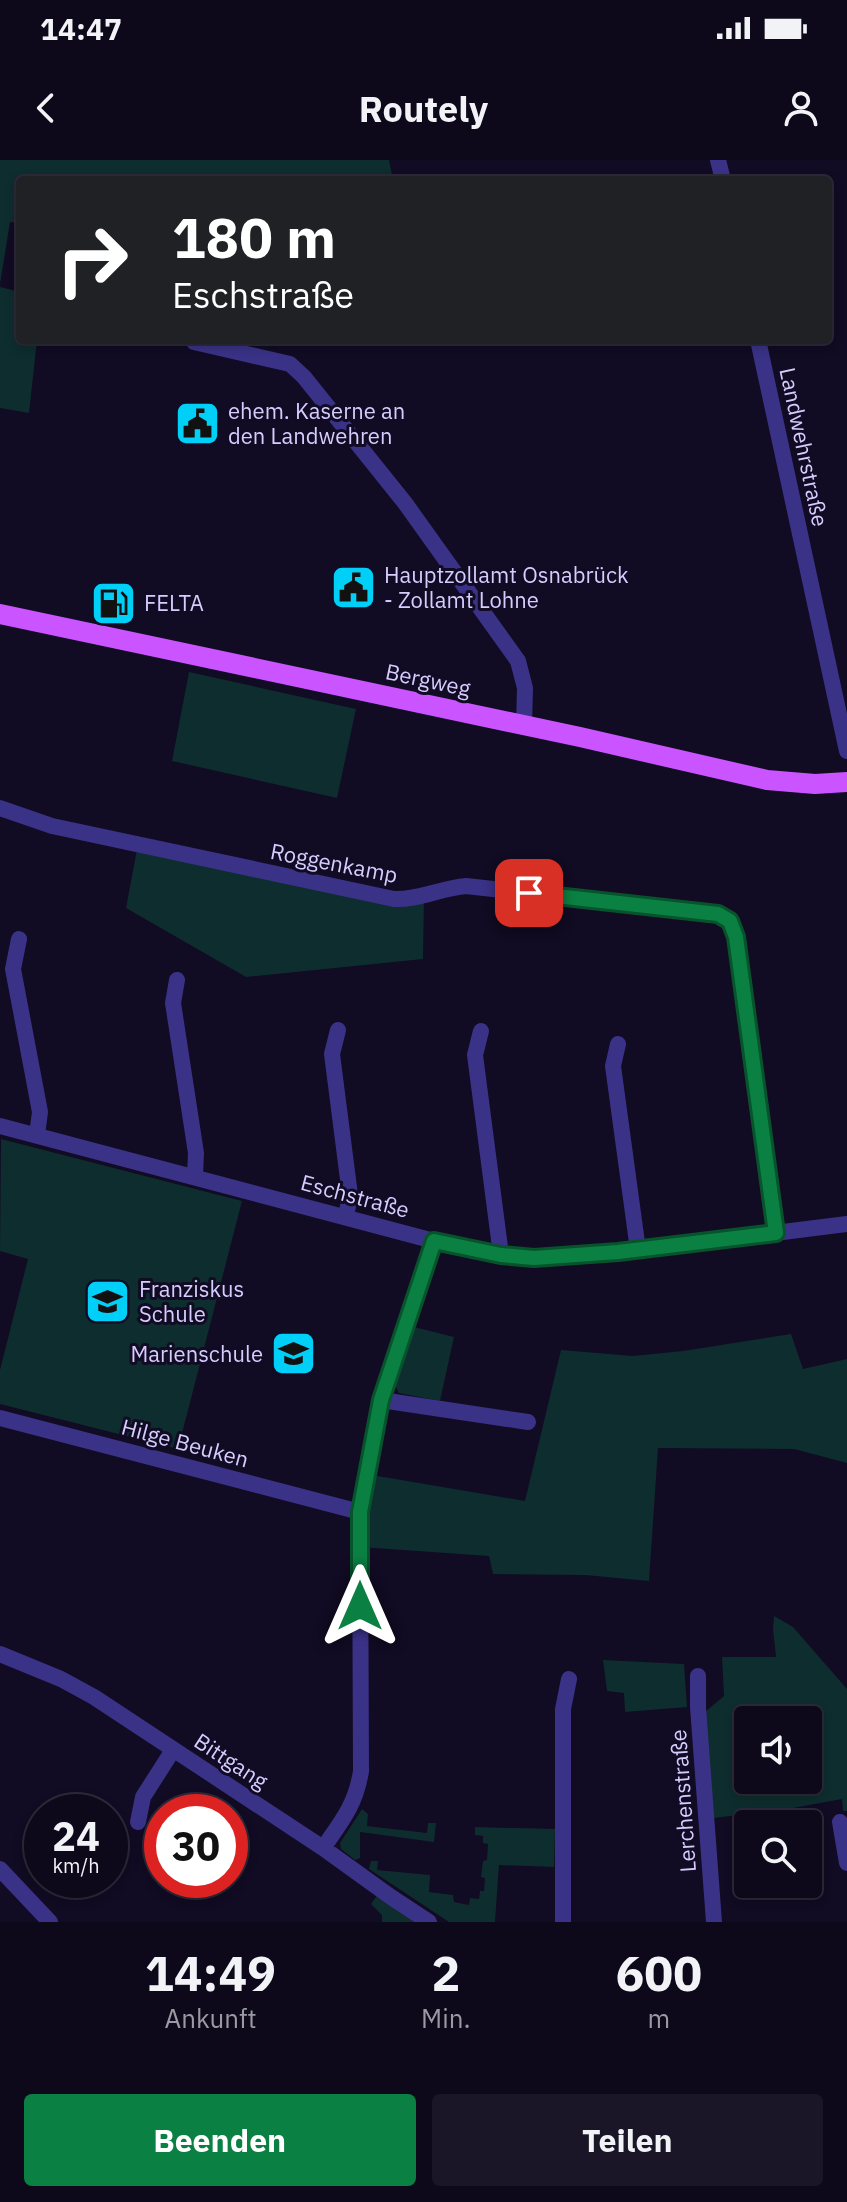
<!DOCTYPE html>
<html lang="de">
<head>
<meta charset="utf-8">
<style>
	:root { --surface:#0d081a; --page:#1b1627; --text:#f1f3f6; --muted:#9a9aa2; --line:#2d2939; --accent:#0b8043 }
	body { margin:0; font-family:"IBM Plex Sans",sans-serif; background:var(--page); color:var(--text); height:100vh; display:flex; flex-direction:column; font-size:30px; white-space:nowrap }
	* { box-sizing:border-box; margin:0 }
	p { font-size:26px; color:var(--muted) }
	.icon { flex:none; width:44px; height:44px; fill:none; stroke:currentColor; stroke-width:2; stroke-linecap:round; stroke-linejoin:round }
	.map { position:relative; height:1762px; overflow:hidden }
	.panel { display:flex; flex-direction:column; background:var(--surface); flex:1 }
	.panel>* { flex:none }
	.hud { position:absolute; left:16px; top:16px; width:816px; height:168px; border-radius:8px; box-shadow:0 4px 12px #0003,0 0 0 2px var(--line); background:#202124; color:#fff; overflow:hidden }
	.controls { position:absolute; left:734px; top:1546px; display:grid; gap:16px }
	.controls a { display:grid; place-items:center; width:88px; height:88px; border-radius:8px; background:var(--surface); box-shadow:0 4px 12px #0003,0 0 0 2px var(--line); font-size:40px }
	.speed { position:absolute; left:24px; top:1634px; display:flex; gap:16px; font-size:40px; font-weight:700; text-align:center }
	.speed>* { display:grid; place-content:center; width:104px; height:104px; border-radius:50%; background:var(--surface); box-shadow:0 4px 12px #0003,0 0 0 2px var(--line); line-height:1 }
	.speed small { font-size:20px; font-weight:400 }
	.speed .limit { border:12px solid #d22; background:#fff; color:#111 }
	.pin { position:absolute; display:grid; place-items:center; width:68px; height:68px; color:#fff; margin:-34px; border-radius:16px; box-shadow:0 4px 12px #0006 }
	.me { position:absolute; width:88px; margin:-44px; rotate:0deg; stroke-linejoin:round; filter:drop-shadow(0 0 6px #0008) }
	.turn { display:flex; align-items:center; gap:28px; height:168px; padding:0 24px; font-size:36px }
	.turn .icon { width:104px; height:104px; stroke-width:2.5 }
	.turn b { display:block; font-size:56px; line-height:68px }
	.eta { display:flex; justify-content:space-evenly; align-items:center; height:136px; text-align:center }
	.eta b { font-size:48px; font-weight:700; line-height:56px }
	.cta { display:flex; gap:16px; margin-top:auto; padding:16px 24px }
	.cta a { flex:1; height:92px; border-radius:8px; background:var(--accent); color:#fff; font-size:32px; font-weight:700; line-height:92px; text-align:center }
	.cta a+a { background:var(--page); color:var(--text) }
	.status { display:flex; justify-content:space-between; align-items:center; height:56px; padding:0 40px; background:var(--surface); direction:ltr }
	.status svg { height:22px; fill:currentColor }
	header { display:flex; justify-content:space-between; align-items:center; height:104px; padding:0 24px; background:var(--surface); font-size:36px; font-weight:700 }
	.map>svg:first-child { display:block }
</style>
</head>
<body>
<div class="status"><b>14:47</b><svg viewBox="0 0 49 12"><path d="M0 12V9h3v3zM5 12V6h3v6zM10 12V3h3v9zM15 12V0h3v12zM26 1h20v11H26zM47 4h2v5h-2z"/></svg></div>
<header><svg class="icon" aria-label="back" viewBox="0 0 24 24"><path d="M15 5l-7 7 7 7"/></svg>Routely<svg class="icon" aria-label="person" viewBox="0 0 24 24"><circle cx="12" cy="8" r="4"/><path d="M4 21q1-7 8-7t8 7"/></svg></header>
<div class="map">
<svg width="847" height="1762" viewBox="0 0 847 1762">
	<rect width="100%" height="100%" fill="#110b23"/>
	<path fill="#0e2d2e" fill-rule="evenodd" d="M0,0H389L393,20H20V63L10,62L0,124Z
		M0,127L20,132V180H37L29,253L0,248Z
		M189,512L356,549L337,638L172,601Z
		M138,684L394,739L424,735L423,799L246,817L126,748Z
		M1,979L242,1041L178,1289L0,1244V1210L28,1099L0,1091Z
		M414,1167L454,1177L440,1241L399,1233L394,1223Z
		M791,1174L803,1209L847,1199V1303L794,1289L658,1288L649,1421L585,1415L493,1414L489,1396L360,1387L366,1314L525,1341L561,1190L633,1196L683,1191Z
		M774,1456L793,1467L847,1529V1651H843L842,1639L793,1648L714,1658L705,1552L724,1536L722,1497H776L773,1469ZM748,1560H808V1620H748Z
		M603,1500L684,1504L687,1547L625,1552L624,1533L607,1531Z
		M362,1649L368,1654L367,1666L427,1673L428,1663H436L434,1682L360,1672V1698L355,1700L341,1689L340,1683Z
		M475,1667L555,1669L554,1707L499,1705L495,1762H449L369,1709L371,1701H378L377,1710L430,1715L429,1732L453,1735L454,1742L469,1745L470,1738L479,1739L480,1731H484L485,1718L481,1717L483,1701L487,1700L488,1684L483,1683V1676L475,1675Z
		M381,1730L418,1762H382V1755L371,1744Z"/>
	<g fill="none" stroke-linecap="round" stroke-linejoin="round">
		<path stroke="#3a3287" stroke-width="16" d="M718,0L723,20
			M758,180L847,591
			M194,182L290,204L304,217L405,343L518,501L525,528L524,565
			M0,648L52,666L394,739C419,740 441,728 466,726L718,754L730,761L736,777L776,1073
			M19,779L13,809L40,952L37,975
			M177,820L173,843L196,993L195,1016
			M338,870L332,894L350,1035L346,1057
			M481,871L475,895L501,1095
			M618,884L613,906L638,1090
			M0,966L434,1081L501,1095L534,1098L638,1090L847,1064
			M381,1240L528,1262
			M0,1258L360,1352
			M0,1494L61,1519L94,1537L323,1688L391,1737L429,1762
			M698,1516V1547L714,1762
			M138,1662L143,1637L173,1590
			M840,1662L847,1703
			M323,1688C342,1661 356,1644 361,1611L360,1352L381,1240L434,1081
			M0,1709L50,1762
			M563,1762V1549L569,1519"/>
		<path stroke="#ca54ff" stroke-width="20" d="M0,454L580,577L767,620L815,624L847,622"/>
	</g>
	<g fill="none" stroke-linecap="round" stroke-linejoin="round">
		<defs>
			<path id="route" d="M360,1446V1352L381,1240L434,1081L501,1095L534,1098L618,1092L776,1073L736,777L730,761L718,754L529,733"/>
		</defs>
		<use href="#route" stroke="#07532c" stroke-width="20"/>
		<use href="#route" stroke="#0b8043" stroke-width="14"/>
	</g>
	<defs>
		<symbol id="civic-square" viewBox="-11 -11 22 22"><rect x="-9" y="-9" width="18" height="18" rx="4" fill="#00d0f8" stroke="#110b23"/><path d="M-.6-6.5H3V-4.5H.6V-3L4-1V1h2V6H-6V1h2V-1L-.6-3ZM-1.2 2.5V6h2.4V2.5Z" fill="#111"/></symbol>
		<symbol id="fuel-square" viewBox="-11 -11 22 22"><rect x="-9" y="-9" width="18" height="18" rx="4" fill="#00d0f8" stroke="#110b23"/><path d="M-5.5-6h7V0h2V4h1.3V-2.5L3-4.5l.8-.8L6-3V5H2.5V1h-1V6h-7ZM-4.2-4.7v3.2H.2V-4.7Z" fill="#111"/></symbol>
		<symbol id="school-square" viewBox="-11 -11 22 22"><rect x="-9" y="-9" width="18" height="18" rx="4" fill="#00d0f8" stroke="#110b23"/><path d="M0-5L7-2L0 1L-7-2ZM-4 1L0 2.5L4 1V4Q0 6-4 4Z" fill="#111"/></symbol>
	</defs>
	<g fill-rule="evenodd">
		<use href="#civic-square" x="172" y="238" width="51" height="51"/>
		<use href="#civic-square" x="328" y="402" width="51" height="51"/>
		<use href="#fuel-square" x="88" y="418" width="51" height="51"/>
		<use href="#school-square" x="82" y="1116" width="51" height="51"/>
		<use href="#school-square" x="268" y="1168" width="51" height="51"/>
	</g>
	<g text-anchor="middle" stroke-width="6" stroke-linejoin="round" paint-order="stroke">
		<g font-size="22" fill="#d6cdff" stroke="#110b23" text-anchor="start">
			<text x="228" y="259">ehem. Kaserne an<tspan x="228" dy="25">den Landwehren</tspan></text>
			<text x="384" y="423">Hauptzollamt Osnabrück<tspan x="384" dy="25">- Zollamt Lohne</tspan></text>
			<text x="144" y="451">FELTA</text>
			<text x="139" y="1137">Franziskus<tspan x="139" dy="25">Schule</tspan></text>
			<text x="263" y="1202" text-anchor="end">Marienschule</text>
		</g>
		<g font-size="22" fill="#d6cdff" stroke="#110b23">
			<text transform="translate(804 287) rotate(78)" y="8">Landwehrstraße</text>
			<text transform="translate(428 520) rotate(12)" y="8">Bergweg</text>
			<text transform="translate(334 703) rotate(11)" y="8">Roggenkamp</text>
			<text transform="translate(355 1036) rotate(15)" y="8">Eschstraße</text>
			<text transform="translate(185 1283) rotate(15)" y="8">Hilge Beuken</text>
			<text transform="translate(231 1601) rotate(33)" y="8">Bittgang</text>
			<text transform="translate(683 1641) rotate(-94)" y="8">Lerchenstraße</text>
		</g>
	</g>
</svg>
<div class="controls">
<a><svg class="icon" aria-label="sound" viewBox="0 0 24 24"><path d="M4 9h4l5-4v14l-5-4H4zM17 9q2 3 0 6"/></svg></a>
<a><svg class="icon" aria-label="search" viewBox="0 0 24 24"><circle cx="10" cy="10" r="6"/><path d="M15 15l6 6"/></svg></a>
</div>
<div class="speed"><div>24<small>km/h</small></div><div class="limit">30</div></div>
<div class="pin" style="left:529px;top:733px;background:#d93025"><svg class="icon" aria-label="arrive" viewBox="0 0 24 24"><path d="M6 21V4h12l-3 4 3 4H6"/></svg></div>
<svg class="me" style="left:360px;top:1446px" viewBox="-20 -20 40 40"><path d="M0-17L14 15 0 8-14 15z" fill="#0b8043" stroke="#fff" stroke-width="4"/></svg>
<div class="hud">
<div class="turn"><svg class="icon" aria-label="right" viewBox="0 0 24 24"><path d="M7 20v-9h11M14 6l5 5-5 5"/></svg><div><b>180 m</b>Eschstraße</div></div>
</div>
</div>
<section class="panel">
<div class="eta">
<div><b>14:49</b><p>Ankunft</p></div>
<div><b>2</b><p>Min.</p></div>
<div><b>600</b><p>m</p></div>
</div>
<div class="cta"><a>Beenden</a><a>Teilen</a></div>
</section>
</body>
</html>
